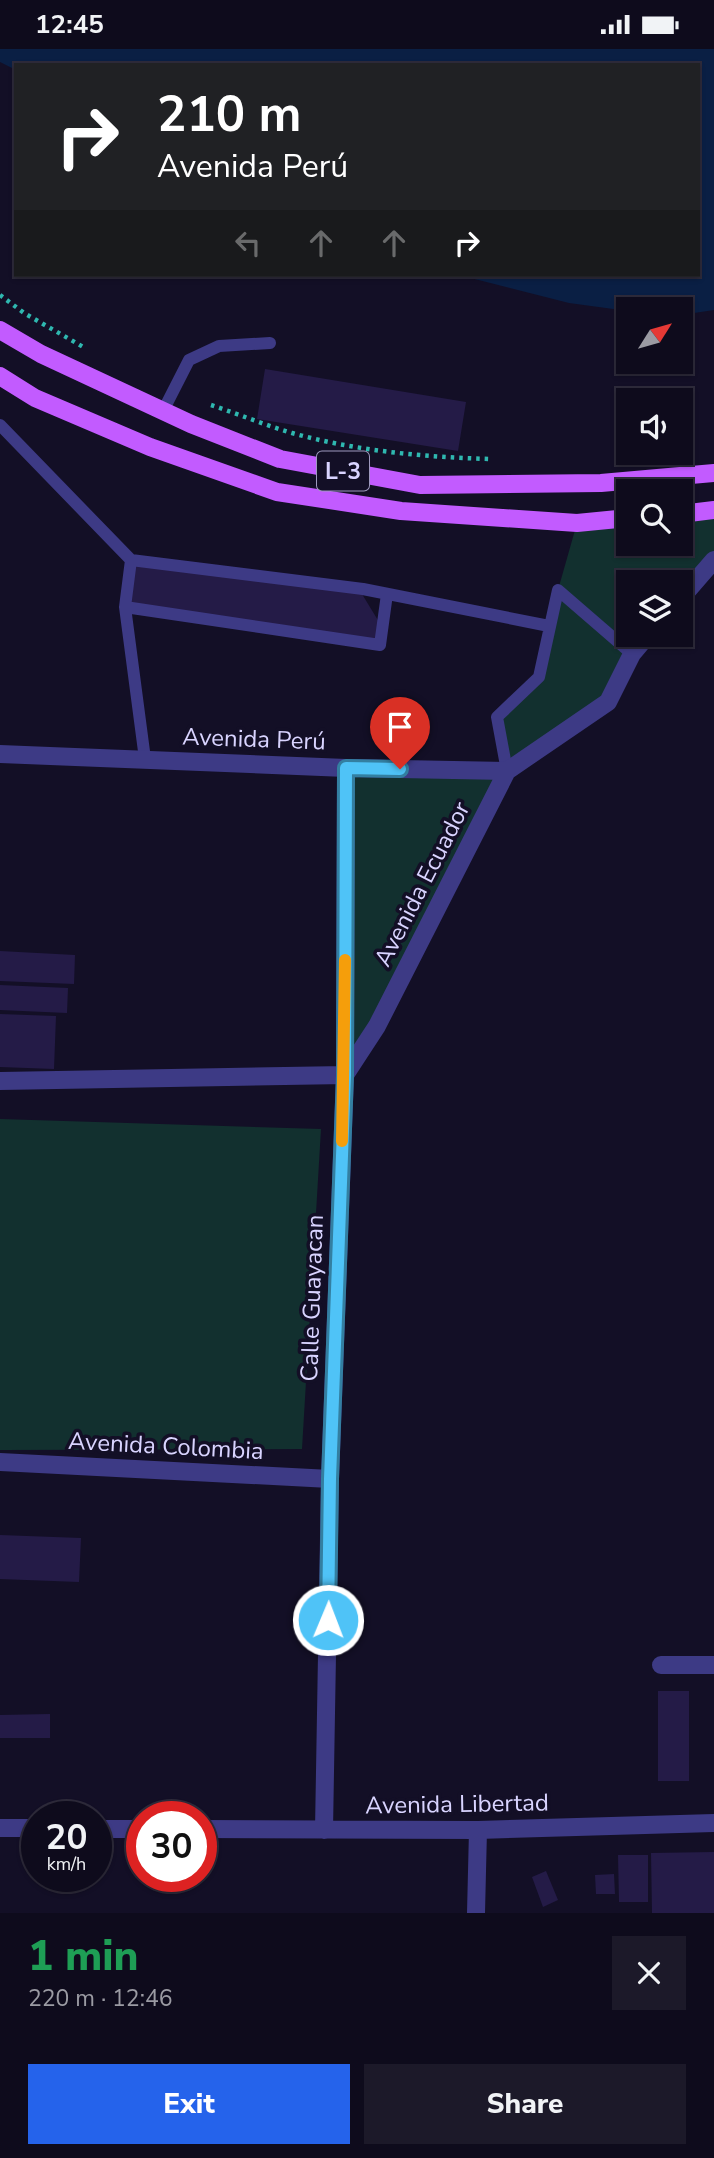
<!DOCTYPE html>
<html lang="en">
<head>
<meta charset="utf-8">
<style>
	:root { --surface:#0e0b1c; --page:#1c1929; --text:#f1f3f6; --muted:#9b9ba3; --line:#2e2b3b; --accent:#2563eb }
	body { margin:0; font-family:"Nunito Sans",sans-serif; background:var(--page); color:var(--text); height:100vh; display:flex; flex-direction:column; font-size:26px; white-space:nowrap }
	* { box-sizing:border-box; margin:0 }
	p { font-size:23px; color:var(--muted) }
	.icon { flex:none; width:38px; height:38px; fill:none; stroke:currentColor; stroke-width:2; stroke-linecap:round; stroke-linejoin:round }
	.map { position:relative; height:1864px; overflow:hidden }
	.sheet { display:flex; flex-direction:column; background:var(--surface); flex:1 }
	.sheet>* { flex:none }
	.banner { position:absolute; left:14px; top:14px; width:686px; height:214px; border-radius:0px; box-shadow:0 2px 5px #0004,0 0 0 2px var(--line); background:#202124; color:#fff; overflow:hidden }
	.needle { width:46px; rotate:53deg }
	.buttons { position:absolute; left:616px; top:248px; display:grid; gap:14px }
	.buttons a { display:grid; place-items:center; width:77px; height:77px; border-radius:0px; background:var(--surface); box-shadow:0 2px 5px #0004,0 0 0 2px var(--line); font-size:35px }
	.speed { position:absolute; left:21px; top:1752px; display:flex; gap:14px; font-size:35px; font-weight:700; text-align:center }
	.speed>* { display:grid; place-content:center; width:91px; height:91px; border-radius:50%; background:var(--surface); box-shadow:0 2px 5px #0004,0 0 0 2px var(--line); line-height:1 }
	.speed small { font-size:18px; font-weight:400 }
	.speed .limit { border:10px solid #d22; background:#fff; color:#111 }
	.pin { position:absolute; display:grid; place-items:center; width:60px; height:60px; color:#fff; margin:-72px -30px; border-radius:50% 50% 50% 0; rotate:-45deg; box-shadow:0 0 7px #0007 }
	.pin .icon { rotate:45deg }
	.me { position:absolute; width:77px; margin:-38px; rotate:1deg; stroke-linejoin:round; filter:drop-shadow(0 0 5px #0008) }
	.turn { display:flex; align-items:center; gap:24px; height:147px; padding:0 28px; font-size:32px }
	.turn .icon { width:91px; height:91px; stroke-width:2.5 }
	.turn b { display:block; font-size:49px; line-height:60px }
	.lanes { display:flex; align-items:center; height:66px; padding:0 28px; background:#0003; justify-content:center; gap:35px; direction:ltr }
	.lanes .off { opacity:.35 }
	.round { display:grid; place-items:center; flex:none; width:74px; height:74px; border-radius:0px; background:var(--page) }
	.overview { display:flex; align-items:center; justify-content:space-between; height:119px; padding:0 28px }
	h1 { font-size:42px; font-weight:800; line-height:52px; color:#1e9e55 }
	.button { display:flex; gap:14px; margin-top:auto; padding:14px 28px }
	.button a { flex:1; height:80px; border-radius:0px; background:var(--accent); color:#fff; font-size:28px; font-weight:800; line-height:80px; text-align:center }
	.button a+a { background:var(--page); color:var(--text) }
	.status { display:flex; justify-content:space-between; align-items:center; height:49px; padding:0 35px; background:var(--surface); direction:ltr }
	.status svg { height:19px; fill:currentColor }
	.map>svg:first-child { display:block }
</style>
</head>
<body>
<div class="status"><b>12:45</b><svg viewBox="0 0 49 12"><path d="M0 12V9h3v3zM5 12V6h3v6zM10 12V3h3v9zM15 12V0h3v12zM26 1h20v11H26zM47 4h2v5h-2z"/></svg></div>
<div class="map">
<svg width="714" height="1864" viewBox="0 0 714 1864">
	<rect width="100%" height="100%" fill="#130f26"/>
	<path fill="#12302f" d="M714,461V511L681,549V534H628V586H648L608,653L507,722L345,1026L346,719L506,722L497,668L539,628L558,541L577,474L628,469V495H681V465Z
		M0,1070L321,1080L302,1400L0,1401Z"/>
	<path fill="#0a1f44" d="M0,0H714V261L681,266V261L628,262L569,254L459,226H698V16H16V21L0,13Z"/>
	<path fill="#241b47" d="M265,320L466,353L458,402L257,370Z
		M134,513L362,545L379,573L376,594L127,558Z
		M0,902L75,906L74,935L0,932Z
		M0,936L68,939L67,964L0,961Z
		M0,965L56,967L54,1020L0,1018Z
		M0,1486L81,1489L79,1533L0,1530Z
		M658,1642H689V1732H658Z
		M50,1665V1689H0V1666Z
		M714,1803V1864H652L651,1804Z
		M618,1806H648V1853H619Z
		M546,1822L558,1851L543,1858L532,1828Z
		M614,1825L615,1845H596L595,1826Z"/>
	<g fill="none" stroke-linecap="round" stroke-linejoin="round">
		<path stroke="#2fb8b0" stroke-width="4.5" stroke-dasharray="3.5 5" stroke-linecap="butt" d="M0,246L24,264L85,299
			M211,356C238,365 265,376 292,384C356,402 424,408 489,410"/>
		<path stroke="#3d3a85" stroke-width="12" d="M163,362L189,311L219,297L270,294
			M0,376L131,511
			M125,558L380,596L387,545
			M145,710L125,558L131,511L363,540L549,577
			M507,722L497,668L539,628L558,541L632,605"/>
		<path stroke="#3d3a85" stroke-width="18" d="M681,549L714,511
			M0,705L346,719L507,722
			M0,1032L345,1026L377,977L507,722L608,653L632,605L648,586
			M0,1413L330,1430
			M661,1616H714
			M0,1779H37
			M96,1780H142
			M201,1780L478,1781L714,1774
			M324,1781L330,1430L345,1026L346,719
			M476,1864L478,1781"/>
		<path stroke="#c25bff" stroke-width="18" d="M0,281L41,305L191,375L280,410L420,436L601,434L714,424
			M0,327L35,349L150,398L277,443L401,462L577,474L628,469
			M681,465L714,461"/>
	</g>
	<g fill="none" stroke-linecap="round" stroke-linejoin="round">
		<defs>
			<path id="route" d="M328,1571L330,1430L345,1026L346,719L400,720"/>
		</defs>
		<use href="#route" stroke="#337fa1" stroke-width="18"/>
		<use href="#route" stroke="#4fc3f7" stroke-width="12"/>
		<path stroke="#f59e0b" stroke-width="12" d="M342,1092L345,911"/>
	</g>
	<g text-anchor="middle" stroke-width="7" stroke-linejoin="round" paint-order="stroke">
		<rect fill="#130f26" stroke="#9e99be" stroke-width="2" x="317" y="402.5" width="52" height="39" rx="5"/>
		<g font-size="23" font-weight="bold" fill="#d9d4ff">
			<text x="343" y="430">L-3</text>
		</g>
		<g font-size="24" fill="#d9d4ff" stroke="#130f26">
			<text transform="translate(254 690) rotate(2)" y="8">Avenida Perú</text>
			<text transform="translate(422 835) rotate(-63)" y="8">Avenida Ecuador</text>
			<text transform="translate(312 1249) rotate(-88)" y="8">Calle Guayacan</text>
			<text transform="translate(166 1397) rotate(3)" y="8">Avenida Colombia</text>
			<text transform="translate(457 1755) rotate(-1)" y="8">Avenida Libertad</text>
		</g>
	</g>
</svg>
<div class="buttons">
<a><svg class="needle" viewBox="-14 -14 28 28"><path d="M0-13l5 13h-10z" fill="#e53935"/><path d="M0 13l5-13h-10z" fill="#9b9ba3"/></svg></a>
<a><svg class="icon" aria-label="sound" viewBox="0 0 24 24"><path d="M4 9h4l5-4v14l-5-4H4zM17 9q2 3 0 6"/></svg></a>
<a><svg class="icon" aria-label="search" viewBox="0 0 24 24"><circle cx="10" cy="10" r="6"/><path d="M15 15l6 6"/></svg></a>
<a><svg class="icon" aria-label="layers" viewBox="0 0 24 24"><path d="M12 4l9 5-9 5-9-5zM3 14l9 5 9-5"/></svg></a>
</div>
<div class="speed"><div>20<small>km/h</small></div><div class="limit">30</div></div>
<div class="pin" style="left:400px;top:720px;background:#d93025"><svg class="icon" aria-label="arrive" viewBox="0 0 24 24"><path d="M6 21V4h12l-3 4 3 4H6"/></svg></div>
<svg class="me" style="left:328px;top:1571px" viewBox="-20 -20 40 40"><circle r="17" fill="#4fc3f7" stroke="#fff" stroke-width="3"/><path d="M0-11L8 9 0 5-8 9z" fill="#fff"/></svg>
<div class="banner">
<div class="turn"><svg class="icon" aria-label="right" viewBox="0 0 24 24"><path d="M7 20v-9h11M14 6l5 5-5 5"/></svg><div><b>210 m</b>Avenida Perú</div></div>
<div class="lanes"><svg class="icon off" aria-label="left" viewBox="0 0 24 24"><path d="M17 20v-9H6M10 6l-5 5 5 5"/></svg><svg class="icon off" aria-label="ahead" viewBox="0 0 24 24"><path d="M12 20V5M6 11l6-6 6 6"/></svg><svg class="icon off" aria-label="ahead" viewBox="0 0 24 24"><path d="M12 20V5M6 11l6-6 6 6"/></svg><svg class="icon" aria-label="right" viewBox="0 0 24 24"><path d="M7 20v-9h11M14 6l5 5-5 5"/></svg></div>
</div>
</div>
<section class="sheet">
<div class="overview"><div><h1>1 min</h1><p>220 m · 12:46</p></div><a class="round"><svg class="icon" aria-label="close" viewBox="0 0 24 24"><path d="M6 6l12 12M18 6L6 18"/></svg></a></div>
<div class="button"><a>Exit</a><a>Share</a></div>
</section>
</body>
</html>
